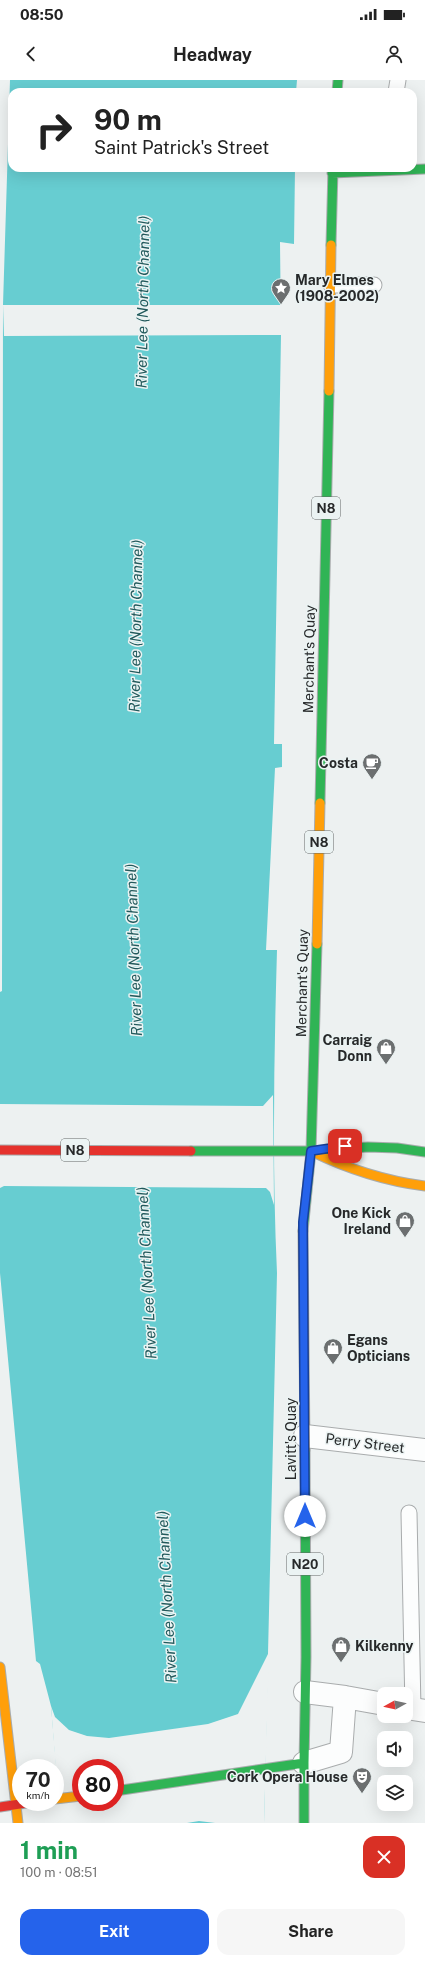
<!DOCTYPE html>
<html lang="en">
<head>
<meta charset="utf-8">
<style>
	:root { --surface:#fff; --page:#f6f6f6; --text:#222; --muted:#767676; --accent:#2563eb }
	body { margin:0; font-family:"Public Sans",sans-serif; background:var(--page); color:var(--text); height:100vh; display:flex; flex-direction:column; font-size:15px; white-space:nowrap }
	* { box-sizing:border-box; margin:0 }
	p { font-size:13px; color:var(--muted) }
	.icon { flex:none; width:22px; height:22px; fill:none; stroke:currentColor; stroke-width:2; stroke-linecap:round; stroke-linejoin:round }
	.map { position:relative; height:1743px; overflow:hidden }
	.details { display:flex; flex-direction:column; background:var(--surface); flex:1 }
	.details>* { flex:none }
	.top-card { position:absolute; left:8px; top:8px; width:409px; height:84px; border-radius:12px; box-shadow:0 4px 16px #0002; background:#fff; color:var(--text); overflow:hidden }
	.needle { width:26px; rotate:262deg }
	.controls { position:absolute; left:377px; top:1607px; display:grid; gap:8px }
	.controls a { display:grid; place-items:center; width:36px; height:36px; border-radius:8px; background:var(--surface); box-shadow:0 4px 16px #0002; font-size:20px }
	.speed { position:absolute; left:12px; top:1679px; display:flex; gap:8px; font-size:20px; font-weight:700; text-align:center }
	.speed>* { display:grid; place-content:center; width:52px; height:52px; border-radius:50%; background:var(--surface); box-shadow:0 4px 16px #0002; line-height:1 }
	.speed small { font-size:10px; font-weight:400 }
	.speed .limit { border:6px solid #d22; background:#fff; color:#111 }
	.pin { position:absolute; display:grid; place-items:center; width:34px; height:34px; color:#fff; margin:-17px; border-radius:8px; box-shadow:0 2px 6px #0006 }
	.me { position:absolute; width:44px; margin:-22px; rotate:0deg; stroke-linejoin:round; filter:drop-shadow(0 0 3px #0008) }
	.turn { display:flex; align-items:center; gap:14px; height:84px; padding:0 20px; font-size:18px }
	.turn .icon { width:52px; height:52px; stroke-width:2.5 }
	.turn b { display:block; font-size:28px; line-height:34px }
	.round { display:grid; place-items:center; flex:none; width:42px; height:42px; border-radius:12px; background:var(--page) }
	.headline { display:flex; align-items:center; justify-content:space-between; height:68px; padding:0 20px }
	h1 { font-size:24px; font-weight:700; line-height:30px; color:#1e9e55 }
	.action { display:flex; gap:8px; margin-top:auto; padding:8px 20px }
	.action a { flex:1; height:46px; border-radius:12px; background:var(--accent); color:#fff; font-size:16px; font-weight:700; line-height:46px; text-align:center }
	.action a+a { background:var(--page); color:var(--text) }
	.status { display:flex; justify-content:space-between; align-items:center; height:28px; padding:0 20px; background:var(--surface); direction:ltr }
	.status svg { height:11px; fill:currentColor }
	header { display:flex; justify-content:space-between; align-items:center; height:52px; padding:0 20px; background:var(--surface); font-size:18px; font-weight:700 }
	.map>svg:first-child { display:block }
</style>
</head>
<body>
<div class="status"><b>08:50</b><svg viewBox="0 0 49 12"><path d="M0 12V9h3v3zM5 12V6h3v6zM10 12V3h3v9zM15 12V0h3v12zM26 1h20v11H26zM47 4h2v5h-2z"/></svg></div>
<header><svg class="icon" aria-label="back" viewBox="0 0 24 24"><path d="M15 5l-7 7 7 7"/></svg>Headway<svg class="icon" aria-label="person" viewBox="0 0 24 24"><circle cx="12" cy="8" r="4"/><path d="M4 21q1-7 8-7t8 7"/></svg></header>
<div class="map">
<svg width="425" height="1743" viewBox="0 0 425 1743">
	<rect width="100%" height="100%" fill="#edf1f1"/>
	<path fill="#67cdd1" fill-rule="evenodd" d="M10,0H297L296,12H12V88H295L294,164L280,162L281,255L274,664H282V687L275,688L266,870H277C274,978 272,1085 277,1193L264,1743H61L51,1626L40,1584L36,1581L0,1193V912L2,911L3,225ZM81,1688H115V1722H81Z"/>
	<path fill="#edf1f1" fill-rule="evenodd" d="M3,225H281V255L4,256Z
		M273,1015L274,1125L270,1112L266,1108L4,1106L0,1108V1024L263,1026Z
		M269,1572L264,1743H215L199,1741L187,1743H60L51,1626L55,1637L69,1650L87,1656L109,1658L208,1644L238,1634ZM81,1688H115V1722H81Z"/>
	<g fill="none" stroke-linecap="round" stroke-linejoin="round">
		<defs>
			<path id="lane" d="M396,12L398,0
				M331,205H374
				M409,1433L413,1629"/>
			<path id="street" d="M305,1356L425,1370
				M345,1617L384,1624
				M406,1628L425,1631
				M304,1683L341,1672L345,1617L305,1612"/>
			<path id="fast" d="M337,12L338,0
				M332,93L425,89
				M331,165L333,88
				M320,723L329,311
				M191,1071H311L368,1067L397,1068L425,1072
				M303,1151L311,1071L317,864
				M304,1683V1743
				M115,1711L304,1683L306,1577L305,1370"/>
			<path id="slow" d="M329,311L331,165
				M317,864L320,723
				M311,1071C348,1089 384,1101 425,1106
				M303,1151L305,1370
				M0,1587L18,1743
				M55,1719L81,1716"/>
			<path id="jam" d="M0,1070L191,1071
				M0,1727L33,1722"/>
		</defs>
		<use href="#lane" stroke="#a9acad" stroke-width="17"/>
		<use href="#street" stroke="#a9acad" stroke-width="24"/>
		<use href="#fast" stroke="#a9acad" stroke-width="11"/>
		<use href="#slow" stroke="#a9acad" stroke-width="11"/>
		<use href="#jam" stroke="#a9acad" stroke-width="11"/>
		<use href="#lane" stroke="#fcfdfd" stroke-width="15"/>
		<use href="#street" stroke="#fcfdfd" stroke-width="22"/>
		<use href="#fast" stroke="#30b455" stroke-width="9"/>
		<use href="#slow" stroke="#ff9f0a" stroke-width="9"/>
		<use href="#jam" stroke="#e5322d" stroke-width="9"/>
	</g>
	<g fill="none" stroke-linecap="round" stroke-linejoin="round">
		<defs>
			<path id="route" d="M305,1436L303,1142L311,1071L345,1066"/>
		</defs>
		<use href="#route" stroke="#184099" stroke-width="10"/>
		<use href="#route" stroke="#2563eb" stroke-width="7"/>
	</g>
	<defs>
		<symbol id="sight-pin" viewBox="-11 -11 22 30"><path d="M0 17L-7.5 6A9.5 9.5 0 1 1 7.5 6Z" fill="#6c6f70" stroke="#ebf3f3"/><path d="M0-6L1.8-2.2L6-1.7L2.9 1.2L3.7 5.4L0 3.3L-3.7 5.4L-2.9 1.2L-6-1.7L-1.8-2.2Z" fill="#fff"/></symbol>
		<symbol id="cafe-pin" viewBox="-11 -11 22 30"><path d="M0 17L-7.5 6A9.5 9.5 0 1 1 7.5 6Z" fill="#6c6f70" stroke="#ebf3f3"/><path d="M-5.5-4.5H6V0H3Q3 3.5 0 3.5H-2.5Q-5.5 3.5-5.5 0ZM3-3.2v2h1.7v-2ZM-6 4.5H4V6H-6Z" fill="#fff"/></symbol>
		<symbol id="shop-pin" viewBox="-11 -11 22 30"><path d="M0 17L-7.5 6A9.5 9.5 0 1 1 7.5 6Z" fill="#6c6f70" stroke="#ebf3f3"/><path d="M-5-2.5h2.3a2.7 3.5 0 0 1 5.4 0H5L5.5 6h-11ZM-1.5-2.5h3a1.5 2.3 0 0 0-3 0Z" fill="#fff"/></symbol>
		<symbol id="theatre-pin" viewBox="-11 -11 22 30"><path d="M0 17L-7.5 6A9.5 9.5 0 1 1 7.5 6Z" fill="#6c6f70" stroke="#ebf3f3"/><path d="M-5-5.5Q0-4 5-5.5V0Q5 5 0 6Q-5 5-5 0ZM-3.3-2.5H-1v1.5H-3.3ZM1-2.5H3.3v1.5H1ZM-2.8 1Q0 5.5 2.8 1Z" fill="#fff"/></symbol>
	</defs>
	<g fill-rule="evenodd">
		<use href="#sight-pin" x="270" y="197" width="22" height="30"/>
		<use href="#cafe-pin" x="361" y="672" width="22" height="30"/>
		<use href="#shop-pin" x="375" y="957" width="22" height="30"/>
		<use href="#shop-pin" x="394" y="1130" width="22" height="30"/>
		<use href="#shop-pin" x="322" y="1257" width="22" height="30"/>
		<use href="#shop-pin" x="330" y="1555" width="22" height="30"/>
		<use href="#theatre-pin" x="351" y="1686" width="22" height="30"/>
	</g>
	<g text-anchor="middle" stroke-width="3" stroke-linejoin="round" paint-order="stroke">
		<g fill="#ebf3f3" stroke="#626666" stroke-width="1">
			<rect x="312" y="417" width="28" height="22" rx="3"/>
			<rect x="305" y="751" width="28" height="22" rx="3"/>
			<rect x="61" y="1059" width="28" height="22" rx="3"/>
			<rect x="287" y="1473" width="36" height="22" rx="3"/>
		</g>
		<g font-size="13" font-weight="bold" fill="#27292a">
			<text x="326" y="433">N8</text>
			<text x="319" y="767">N8</text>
			<text x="75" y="1075">N8</text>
			<text x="305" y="1489">N20</text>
		</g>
		<g font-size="14" font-weight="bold" fill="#27292a" stroke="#ebf3f3" text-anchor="end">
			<text x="295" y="205" text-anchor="start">Mary Elmes<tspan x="295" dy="16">(1908-2002)</tspan></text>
			<text x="358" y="688">Costa</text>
			<text x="372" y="965">Carraig<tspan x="372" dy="16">Donn</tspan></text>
			<text x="391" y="1138">One Kick<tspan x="391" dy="16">Ireland</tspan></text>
			<text x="347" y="1265" text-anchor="start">Egans<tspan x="347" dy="16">Opticians</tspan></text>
			<text x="355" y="1571" text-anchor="start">Kilkenny</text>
			<text x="348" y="1702">Cork Opera House</text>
		</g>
		<g font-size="14" fill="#27292a" stroke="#ebf3f3">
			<text transform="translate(309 579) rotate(-89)" y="5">Merchant's Quay</text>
			<text transform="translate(302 903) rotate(-89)" y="5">Merchant's Quay</text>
			<text transform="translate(291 1359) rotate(-90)" y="5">Lavitt's Quay</text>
			<text transform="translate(365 1363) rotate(7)" y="5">Perry Street</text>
		</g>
		<g font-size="15" font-style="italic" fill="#225a5c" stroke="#ebf3f3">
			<text transform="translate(143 222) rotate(-89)" y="5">River Lee (North Channel)</text>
			<text transform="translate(136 546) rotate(-89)" y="5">River Lee (North Channel)</text>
			<text transform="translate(134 870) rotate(-92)" y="5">River Lee (North Channel)</text>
			<text transform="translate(147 1193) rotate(-93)" y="5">River Lee (North Channel)</text>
			<text transform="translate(167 1517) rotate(-93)" y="5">River Lee (North Channel)</text>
		</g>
	</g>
</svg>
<div class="controls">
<a><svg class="needle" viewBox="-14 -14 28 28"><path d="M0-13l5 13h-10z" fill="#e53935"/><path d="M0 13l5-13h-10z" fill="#767676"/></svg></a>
<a><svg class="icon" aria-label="sound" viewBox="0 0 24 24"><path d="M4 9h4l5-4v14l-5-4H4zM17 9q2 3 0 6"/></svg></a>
<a><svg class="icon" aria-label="layers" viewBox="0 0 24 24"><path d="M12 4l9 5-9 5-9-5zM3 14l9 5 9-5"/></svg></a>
</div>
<div class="speed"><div>70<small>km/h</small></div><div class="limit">80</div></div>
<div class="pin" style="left:345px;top:1066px;background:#d93025"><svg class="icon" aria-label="arrive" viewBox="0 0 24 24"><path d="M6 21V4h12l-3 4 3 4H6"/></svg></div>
<svg class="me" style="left:305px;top:1436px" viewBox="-20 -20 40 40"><circle r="19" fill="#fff"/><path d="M0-13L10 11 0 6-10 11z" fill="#2563eb"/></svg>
<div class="top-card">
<div class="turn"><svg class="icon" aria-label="right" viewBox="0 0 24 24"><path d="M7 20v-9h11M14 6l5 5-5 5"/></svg><div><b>90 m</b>Saint Patrick's Street</div></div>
</div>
</div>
<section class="details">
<div class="headline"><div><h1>1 min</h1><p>100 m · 08:51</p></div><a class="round" style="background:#d93025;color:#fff"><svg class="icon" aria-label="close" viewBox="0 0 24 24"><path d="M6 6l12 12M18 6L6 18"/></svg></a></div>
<div class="action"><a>Exit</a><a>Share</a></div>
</section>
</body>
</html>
